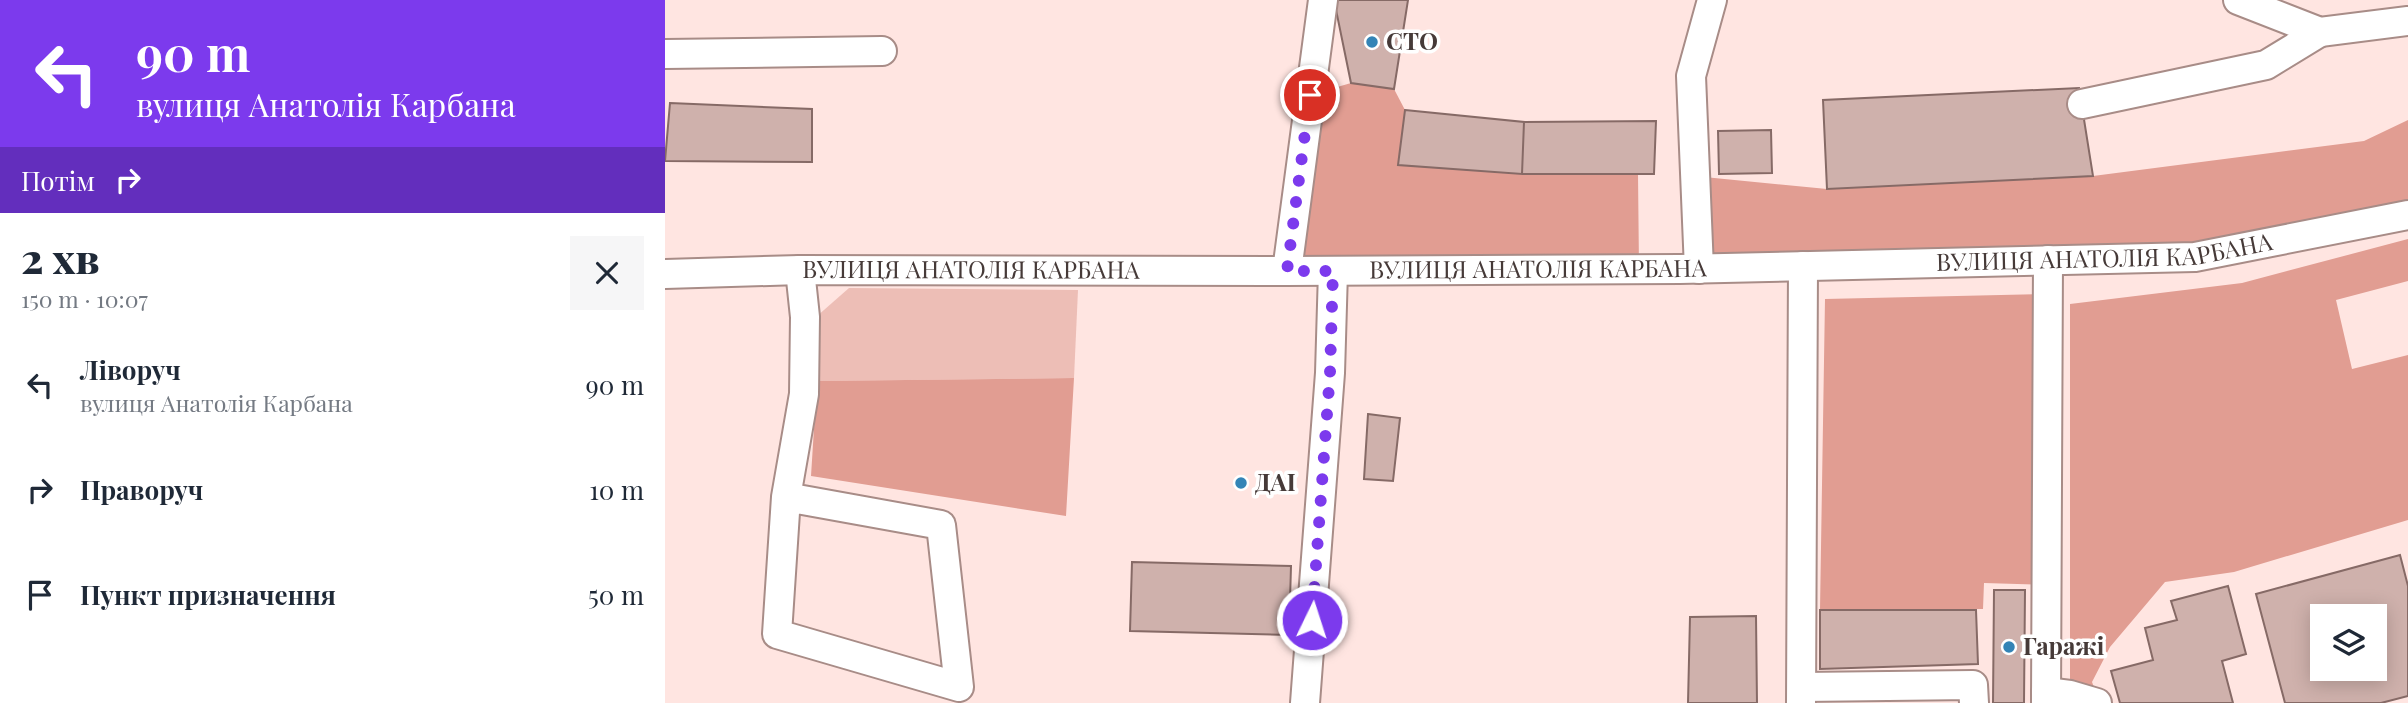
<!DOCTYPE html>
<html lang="uk">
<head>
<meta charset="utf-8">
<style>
	:root { --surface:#fff; --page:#f6f6f7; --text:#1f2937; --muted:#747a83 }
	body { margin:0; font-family:"Playfair Display",serif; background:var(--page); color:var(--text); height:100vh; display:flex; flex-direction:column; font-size:26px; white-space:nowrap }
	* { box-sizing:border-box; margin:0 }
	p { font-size:23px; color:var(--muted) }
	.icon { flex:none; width:38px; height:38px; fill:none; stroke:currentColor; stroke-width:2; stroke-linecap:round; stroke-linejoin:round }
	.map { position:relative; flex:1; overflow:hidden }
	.sheet { display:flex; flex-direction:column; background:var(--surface); width:665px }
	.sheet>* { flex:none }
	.hud { background:#7c3aed; color:#fff; overflow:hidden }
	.controls { position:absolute; left:1645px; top:604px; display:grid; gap:14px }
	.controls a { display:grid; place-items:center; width:77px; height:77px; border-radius:0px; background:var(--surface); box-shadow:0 4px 18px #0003; font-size:35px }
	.pin { position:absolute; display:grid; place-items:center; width:60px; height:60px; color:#fff; margin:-30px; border:4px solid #fff; border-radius:50%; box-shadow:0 2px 7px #0007 }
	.me { position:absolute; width:77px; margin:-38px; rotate:4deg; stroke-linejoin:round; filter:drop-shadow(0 0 5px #0008) }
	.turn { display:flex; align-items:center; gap:24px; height:147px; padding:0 21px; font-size:32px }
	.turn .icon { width:91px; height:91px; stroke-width:2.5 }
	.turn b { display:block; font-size:49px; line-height:60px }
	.then { display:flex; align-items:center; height:66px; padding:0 21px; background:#0003; gap:14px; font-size:26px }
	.round { display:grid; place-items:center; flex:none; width:74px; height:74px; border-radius:0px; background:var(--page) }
	.summary { display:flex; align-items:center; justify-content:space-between; height:119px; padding:0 21px }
	h1 { font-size:42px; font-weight:800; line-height:52px }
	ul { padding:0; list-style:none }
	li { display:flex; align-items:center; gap:21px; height:105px; padding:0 21px }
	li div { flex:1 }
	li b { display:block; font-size:26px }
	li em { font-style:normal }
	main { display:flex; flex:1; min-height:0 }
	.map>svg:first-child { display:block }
</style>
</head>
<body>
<main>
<section class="sheet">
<div class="hud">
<div class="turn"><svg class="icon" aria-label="left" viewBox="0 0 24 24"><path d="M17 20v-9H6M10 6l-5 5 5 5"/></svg><div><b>90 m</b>вулиця Анатолія Карбана</div></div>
<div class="then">Потім<svg class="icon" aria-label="right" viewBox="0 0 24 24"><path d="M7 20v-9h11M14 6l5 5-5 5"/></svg></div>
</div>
<div class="summary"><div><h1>2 хв</h1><p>150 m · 10:07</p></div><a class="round"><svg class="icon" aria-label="close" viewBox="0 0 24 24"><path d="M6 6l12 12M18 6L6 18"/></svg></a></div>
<ul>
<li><svg class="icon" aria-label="left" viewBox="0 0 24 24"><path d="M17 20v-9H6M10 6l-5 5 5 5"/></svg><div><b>Ліворуч</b><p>вулиця Анатолія Карбана</p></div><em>90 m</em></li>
<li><svg class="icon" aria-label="right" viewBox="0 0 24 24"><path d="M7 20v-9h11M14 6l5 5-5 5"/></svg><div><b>Праворуч</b></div><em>10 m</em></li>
<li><svg class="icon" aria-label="arrive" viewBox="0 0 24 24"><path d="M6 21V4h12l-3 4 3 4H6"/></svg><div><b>Пункт призначення</b></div><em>50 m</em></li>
</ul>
</section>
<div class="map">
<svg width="1743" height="703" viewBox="0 0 1743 703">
	<rect width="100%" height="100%" fill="#ffe5e1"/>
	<path fill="#edbeb6" d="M184,288L413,290L409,378L152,381L151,317Z"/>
	<path fill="#e19d92" d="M686,83L729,89L740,110L734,165L857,174H973L974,269L622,271L645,95Z
		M1743,120V215L1530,257L1034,269L1029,176L1162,189L1428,176L1699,141Z
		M1743,239V281L1671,300L1687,369L1743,355V520L1569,572L1500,582L1445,647L1427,682L1435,703L1405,695V304L1577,283Z
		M1383,294L1381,585L1319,583L1318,609L1155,610L1160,299Z
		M409,378L401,516L146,476L152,381Z"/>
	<path fill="#cfb1ac" stroke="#866a66" stroke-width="2" fill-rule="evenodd" d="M669,0H743L729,89L686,83Z
		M1414,88L1428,176L1162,189L1158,100Z
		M5,103L147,109V162L0,161Z
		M740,110L859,122L857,174L733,165Z
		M991,121L989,174H857L859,122Z
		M1106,130L1107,173L1054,174L1053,131Z
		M703,414L735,418L728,481L699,479Z
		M1735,555L1743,586V696L1716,703H1620L1591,594ZM1657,616H1710V668H1657Z
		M467,562L626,566L624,635L465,631Z
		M1563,586L1581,654L1557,661L1568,703H1455L1446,671L1488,660L1480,628L1512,620L1506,601Z
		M1329,590H1360L1359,703H1328Z
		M1155,610H1311L1313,664L1155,669Z
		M1091,616L1092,703H1023L1025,617Z"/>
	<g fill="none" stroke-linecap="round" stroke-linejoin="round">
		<defs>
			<g id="minor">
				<path d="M1573,0L1655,32L1743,21"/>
				<path d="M0,54L217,51"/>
				<path d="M1417,104L1601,65L1655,32"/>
				<path d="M1034,269L1026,76L1047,0"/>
				<path d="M622,271L658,0"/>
				<path id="s1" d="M0,274L135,270L622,271L1015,269L1530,257L1743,215"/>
				<path d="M121,497L276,525L294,687L112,634L121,497L139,394L140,317L135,270"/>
				<path d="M1137,687L1308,685L1309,703"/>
				<path d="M1381,692L1405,695L1432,703"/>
				<path d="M640,703L665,373L668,271"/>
				<path d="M1136,703L1138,266"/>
				<path d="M1381,703L1383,260"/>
			</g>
		</defs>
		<use href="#minor" stroke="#a88c87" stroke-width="32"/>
		<use href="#minor" stroke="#fff" stroke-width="28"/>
	</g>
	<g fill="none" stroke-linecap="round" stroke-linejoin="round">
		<path stroke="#7c3aed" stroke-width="12" stroke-dasharray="0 21.6" d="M645,95L622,271H668L665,373L647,620"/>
	</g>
	<g fill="#3484b6" stroke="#fff" stroke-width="2.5">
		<circle cx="707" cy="42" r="7"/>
		<circle cx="576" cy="483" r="7"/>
		<circle cx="1344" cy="647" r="7"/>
	</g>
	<g text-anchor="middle" stroke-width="7" stroke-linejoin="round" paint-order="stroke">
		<g font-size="24" font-weight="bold" fill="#463a38" stroke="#fff" text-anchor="start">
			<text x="721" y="50">СТО</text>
			<text x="590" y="491">ДАІ</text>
			<text x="1358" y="655">Гаражі</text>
		</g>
		<g font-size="24" fill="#463a38" stroke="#fff">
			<text dy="8" stroke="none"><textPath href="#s1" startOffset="1440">ВУЛИЦЯ АНАТОЛІЯ КАРБАНА</textPath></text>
			<text dy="8" stroke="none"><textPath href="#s1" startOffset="873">ВУЛИЦЯ АНАТОЛІЯ КАРБАНА</textPath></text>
			<text dy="8" stroke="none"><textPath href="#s1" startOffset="306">ВУЛИЦЯ АНАТОЛІЯ КАРБАНА</textPath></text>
		</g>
	</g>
</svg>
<div class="controls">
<a><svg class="icon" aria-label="layers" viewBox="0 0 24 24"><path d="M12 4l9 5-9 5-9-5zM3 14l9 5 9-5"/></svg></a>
</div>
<div class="pin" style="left:645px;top:95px;background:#d93025"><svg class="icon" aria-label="arrive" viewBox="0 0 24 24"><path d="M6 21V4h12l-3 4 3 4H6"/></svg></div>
<svg class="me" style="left:647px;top:620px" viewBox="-20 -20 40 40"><circle r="17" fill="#7c3aed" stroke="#fff" stroke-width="3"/><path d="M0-11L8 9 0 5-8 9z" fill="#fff"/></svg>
</div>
</main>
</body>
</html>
